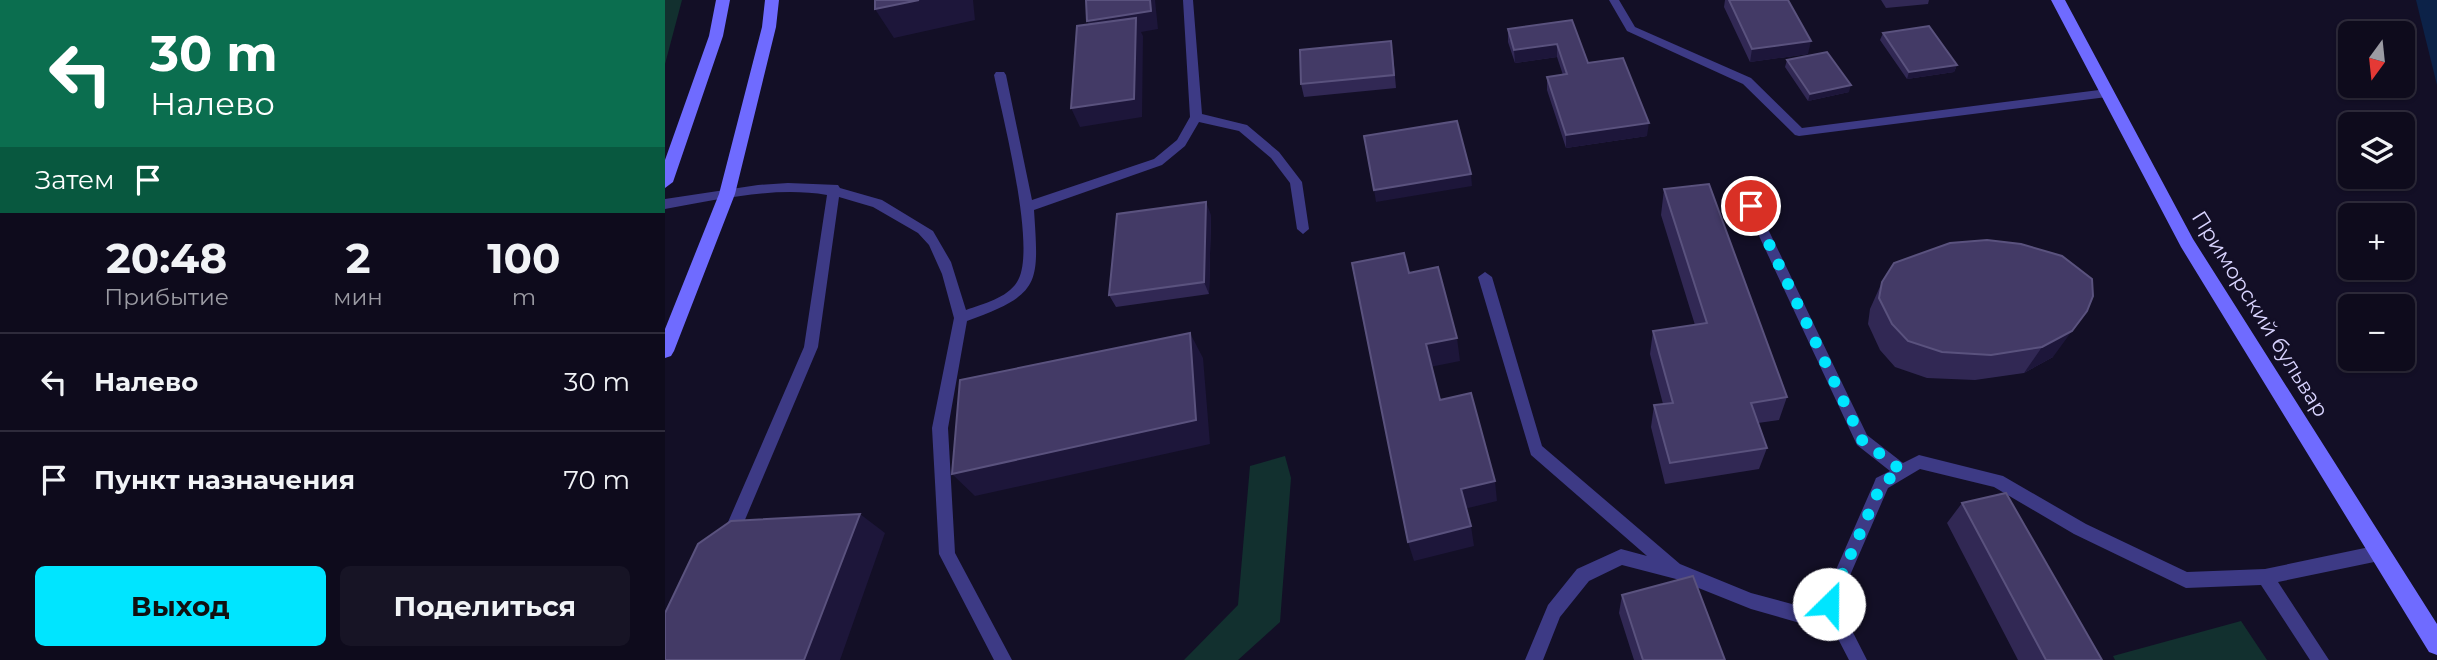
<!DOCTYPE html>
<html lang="ru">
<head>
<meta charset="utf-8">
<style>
	:root { --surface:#0e0b1c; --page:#171425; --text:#f1f3f6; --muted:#9b9ba3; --line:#2e2b3b; --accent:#00e5ff }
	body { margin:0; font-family:Montserrat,sans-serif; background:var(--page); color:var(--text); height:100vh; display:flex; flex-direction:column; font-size:26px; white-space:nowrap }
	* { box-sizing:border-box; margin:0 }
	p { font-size:23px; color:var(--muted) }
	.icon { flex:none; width:38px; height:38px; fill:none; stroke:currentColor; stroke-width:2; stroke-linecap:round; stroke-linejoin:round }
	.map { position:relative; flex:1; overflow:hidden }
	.sheet { display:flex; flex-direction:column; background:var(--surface); width:665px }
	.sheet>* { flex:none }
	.banner { background:#0b6e4f; color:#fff; overflow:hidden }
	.needle { width:46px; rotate:195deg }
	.tools { position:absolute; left:1673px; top:21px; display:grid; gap:14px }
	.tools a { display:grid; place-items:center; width:77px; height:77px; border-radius:10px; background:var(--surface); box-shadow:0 2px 5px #0004,0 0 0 2px var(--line); font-size:35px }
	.pin { position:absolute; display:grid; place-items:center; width:60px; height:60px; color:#fff; margin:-30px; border:4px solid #fff; border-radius:50%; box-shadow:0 2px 7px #0007 }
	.me { position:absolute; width:77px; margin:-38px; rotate:23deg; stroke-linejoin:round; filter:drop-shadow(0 0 5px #0008) }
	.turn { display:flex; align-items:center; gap:24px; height:147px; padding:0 35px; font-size:32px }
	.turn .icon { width:91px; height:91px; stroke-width:2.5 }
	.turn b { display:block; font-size:49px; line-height:60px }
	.then { display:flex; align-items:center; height:66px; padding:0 35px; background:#0003; gap:14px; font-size:26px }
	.eta { display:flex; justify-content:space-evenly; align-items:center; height:119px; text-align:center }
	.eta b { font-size:42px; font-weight:700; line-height:49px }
	.button { display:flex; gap:14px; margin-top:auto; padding:14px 35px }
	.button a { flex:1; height:80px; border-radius:10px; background:var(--accent); color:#111; font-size:28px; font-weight:700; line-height:80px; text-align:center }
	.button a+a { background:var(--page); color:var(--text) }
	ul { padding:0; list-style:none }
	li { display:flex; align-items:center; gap:21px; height:98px; padding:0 35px; border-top:2px solid var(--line) }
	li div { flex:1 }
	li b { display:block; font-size:26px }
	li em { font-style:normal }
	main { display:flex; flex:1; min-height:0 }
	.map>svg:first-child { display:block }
</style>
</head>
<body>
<main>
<section class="sheet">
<div class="banner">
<div class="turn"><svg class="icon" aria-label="left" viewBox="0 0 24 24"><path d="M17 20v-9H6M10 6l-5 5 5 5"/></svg><div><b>30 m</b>Налево</div></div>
<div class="then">Затем<svg class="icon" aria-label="arrive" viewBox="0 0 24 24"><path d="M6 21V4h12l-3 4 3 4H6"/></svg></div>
</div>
<div class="eta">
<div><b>20:48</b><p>Прибытие</p></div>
<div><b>2</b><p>мин</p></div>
<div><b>100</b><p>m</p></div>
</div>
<ul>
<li><svg class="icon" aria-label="left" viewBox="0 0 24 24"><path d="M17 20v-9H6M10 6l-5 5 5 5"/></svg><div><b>Налево</b></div><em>30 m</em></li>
<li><svg class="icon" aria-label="arrive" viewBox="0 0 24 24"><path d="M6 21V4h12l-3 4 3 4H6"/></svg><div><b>Пункт назначения</b></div><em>70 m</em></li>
</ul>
<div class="button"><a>Выход</a><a>Поделиться</a></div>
</section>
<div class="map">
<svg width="1772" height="660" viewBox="0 0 1772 660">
	<rect width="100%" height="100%" fill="#130f26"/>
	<path fill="#12302f" d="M0,0H17L0,64Z
		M620,456L626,478L615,622L573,660H519L573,605L585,466Z
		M1576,621L1602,660H1450L1448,656Z"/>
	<path fill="#0c2248" d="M1751,0H1772V85Z"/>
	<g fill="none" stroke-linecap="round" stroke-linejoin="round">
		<path fill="#3d3a85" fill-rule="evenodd" d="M518,0H528L537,114L582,125L614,152L637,182L644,229L638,234L632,229L625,183L606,158L574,131L534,122L520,146L497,165L369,210C374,285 376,294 302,321L283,428L290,553L347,660H329L274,554L267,428L289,318L277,274L264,245L253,233L208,207L174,197L153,347L71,541L65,544L59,541L57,536L139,347L162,195C109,186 52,200 0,209V199L93,185L123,183L173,185L175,188L217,200L268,231L286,262L301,310C318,304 342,298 352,282C373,251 337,115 329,75L331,72H339L341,75L367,200L489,159L512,140L525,117Z
			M944,0H954L970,27L1086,78L1137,128L1442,89L1448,93L1442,97L1134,136L1130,135L1078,84L962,31Z
			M1086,201L1092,206L1202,435L1238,463L1254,455L1338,476L1421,524L1522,572L1600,569L1714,545L1720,548L1722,553L1720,558L1714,561L1613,582L1664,660H1645L1596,585L1521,588L1409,534L1329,487L1255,469L1223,488L1173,603L1202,660H1184L1170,633L1086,609L1011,579L957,565L924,581L895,617L878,660H860L883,605L912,569L956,549L982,556L866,455L813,277L820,272L827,277L877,446L1015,564L1086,593L1160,613L1156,604L1209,483L1211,478L1225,471L1192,445L1080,206Z"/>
		<path fill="#6f6bff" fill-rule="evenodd" d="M51,0H65L58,36L8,182L0,188V160L44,36Z
			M100,0H114L111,27L70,194L9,351L6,356L0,358V329L54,194L97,27Z
			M1386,0H1400L1528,239L1772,624V655L1764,652L1516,247Z"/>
	</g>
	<path fill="#312854" d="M1060,0H1123L1143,54L1085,62L1059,7Z
		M1216,0H1264L1263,4L1221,8Z
		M907,20L923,63L982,136L901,148L882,90V77L898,75L892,57L850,63L843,42V29Z
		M1218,33L1292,65L1289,72L1242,79L1215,40Z
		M728,54L731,88L639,97L636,84Z
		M1122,60L1184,92L1143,101L1120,67Z
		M999,189L1122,397L1114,420L1093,423L1102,448L1094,469L1000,484L986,427L989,405L998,404L985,354L988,331L1030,325L996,215Z
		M546,215L544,294L451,307L444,295Z
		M1285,243L1388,357L1359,373L1310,380L1262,378L1230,367L1215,350L1203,324L1205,309L1217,282Z
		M1297,503L1437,660H1353L1282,523Z
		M957,595L1060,660H969L954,613Z"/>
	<path fill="#1d163a" d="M254,0H308L310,20L229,38L210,9Z
		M485,0H490L493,29L476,32L478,36L477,117L415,127L406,108L430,39L422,21Z
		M1146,41L1143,54L1085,62L1087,49Z
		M892,44V57L850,63L849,50Z
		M1292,65L1289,72L1242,79L1244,72Z
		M1186,85L1184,92L1143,101L1145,94Z
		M984,123L982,136L901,148V135Z
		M806,174L807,186L711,202L709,190Z
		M541,202L546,215L544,294L539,282Z
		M1407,331L1388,357L1359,373L1377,347Z
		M525,333L538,358L545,444L310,496L287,474Z
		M792,338L795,361L765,367L761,344Z
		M830,481L832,501L799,509L796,489Z
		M195,514L220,533L175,660H139Z
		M806,526L809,546L749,561L743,542Z"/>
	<path fill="#433a66" stroke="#5a527e" stroke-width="2" d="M210,0H254L210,9Z
		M421,0H485L486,11L422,21Z
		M1064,0H1123L1146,41L1087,49Z
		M471,18L469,99L406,108L412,26Z
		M907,20L923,63L958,58L984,123L901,135L882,77L902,74L892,44L849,50L843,29Z
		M1264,26L1292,65L1244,72L1218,33Z
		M726,41L729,75L636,84L635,50Z
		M1162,52L1186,85L1145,94L1122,60Z
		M792,121L806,174L709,190L699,136Z
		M1044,184L1122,397L1086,403L1102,448L1005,463L989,405L1008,403L988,331L1042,323L999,189Z
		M541,202L539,282L444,295L452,214Z
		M1322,240L1356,244L1397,256L1427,279L1428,296L1422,311L1407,331L1377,347L1326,355L1277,352L1243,341L1227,324L1214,298L1217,282L1229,263L1285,243Z
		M739,253L744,273L773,267L792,338L761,344L775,400L806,393L830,481L796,489L806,526L743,542L687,263Z
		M525,333L531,420L287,474L295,380Z
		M1341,493L1437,660H1381L1297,503Z
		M195,514L139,660H0V613L33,544L66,521Z
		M1028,576L1060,660H978L957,595Z"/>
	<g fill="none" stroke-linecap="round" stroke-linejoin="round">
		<path stroke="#00e5ff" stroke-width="12" stroke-dasharray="0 21.6" d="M1086,206L1197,440L1237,471L1217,483L1164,604"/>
	</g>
	<g text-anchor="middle" stroke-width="5" stroke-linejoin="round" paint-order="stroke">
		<g font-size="21" fill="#d9d4ff" stroke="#130f26">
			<text transform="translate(1595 314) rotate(58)" y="7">Приморский бульвар</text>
		</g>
	</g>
</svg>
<div class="tools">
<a><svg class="needle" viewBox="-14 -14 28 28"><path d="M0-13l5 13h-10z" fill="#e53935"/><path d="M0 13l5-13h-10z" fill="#9b9ba3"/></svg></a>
<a><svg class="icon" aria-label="layers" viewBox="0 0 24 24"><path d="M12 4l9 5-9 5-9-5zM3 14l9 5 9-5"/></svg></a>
<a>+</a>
<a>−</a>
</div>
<div class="pin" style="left:1086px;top:206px;background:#d93025"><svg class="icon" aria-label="arrive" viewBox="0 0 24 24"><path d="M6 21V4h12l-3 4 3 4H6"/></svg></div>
<svg class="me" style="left:1164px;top:604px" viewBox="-20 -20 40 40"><circle r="19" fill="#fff"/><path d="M0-13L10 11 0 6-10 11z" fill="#00e5ff"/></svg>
</div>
</main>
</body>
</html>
